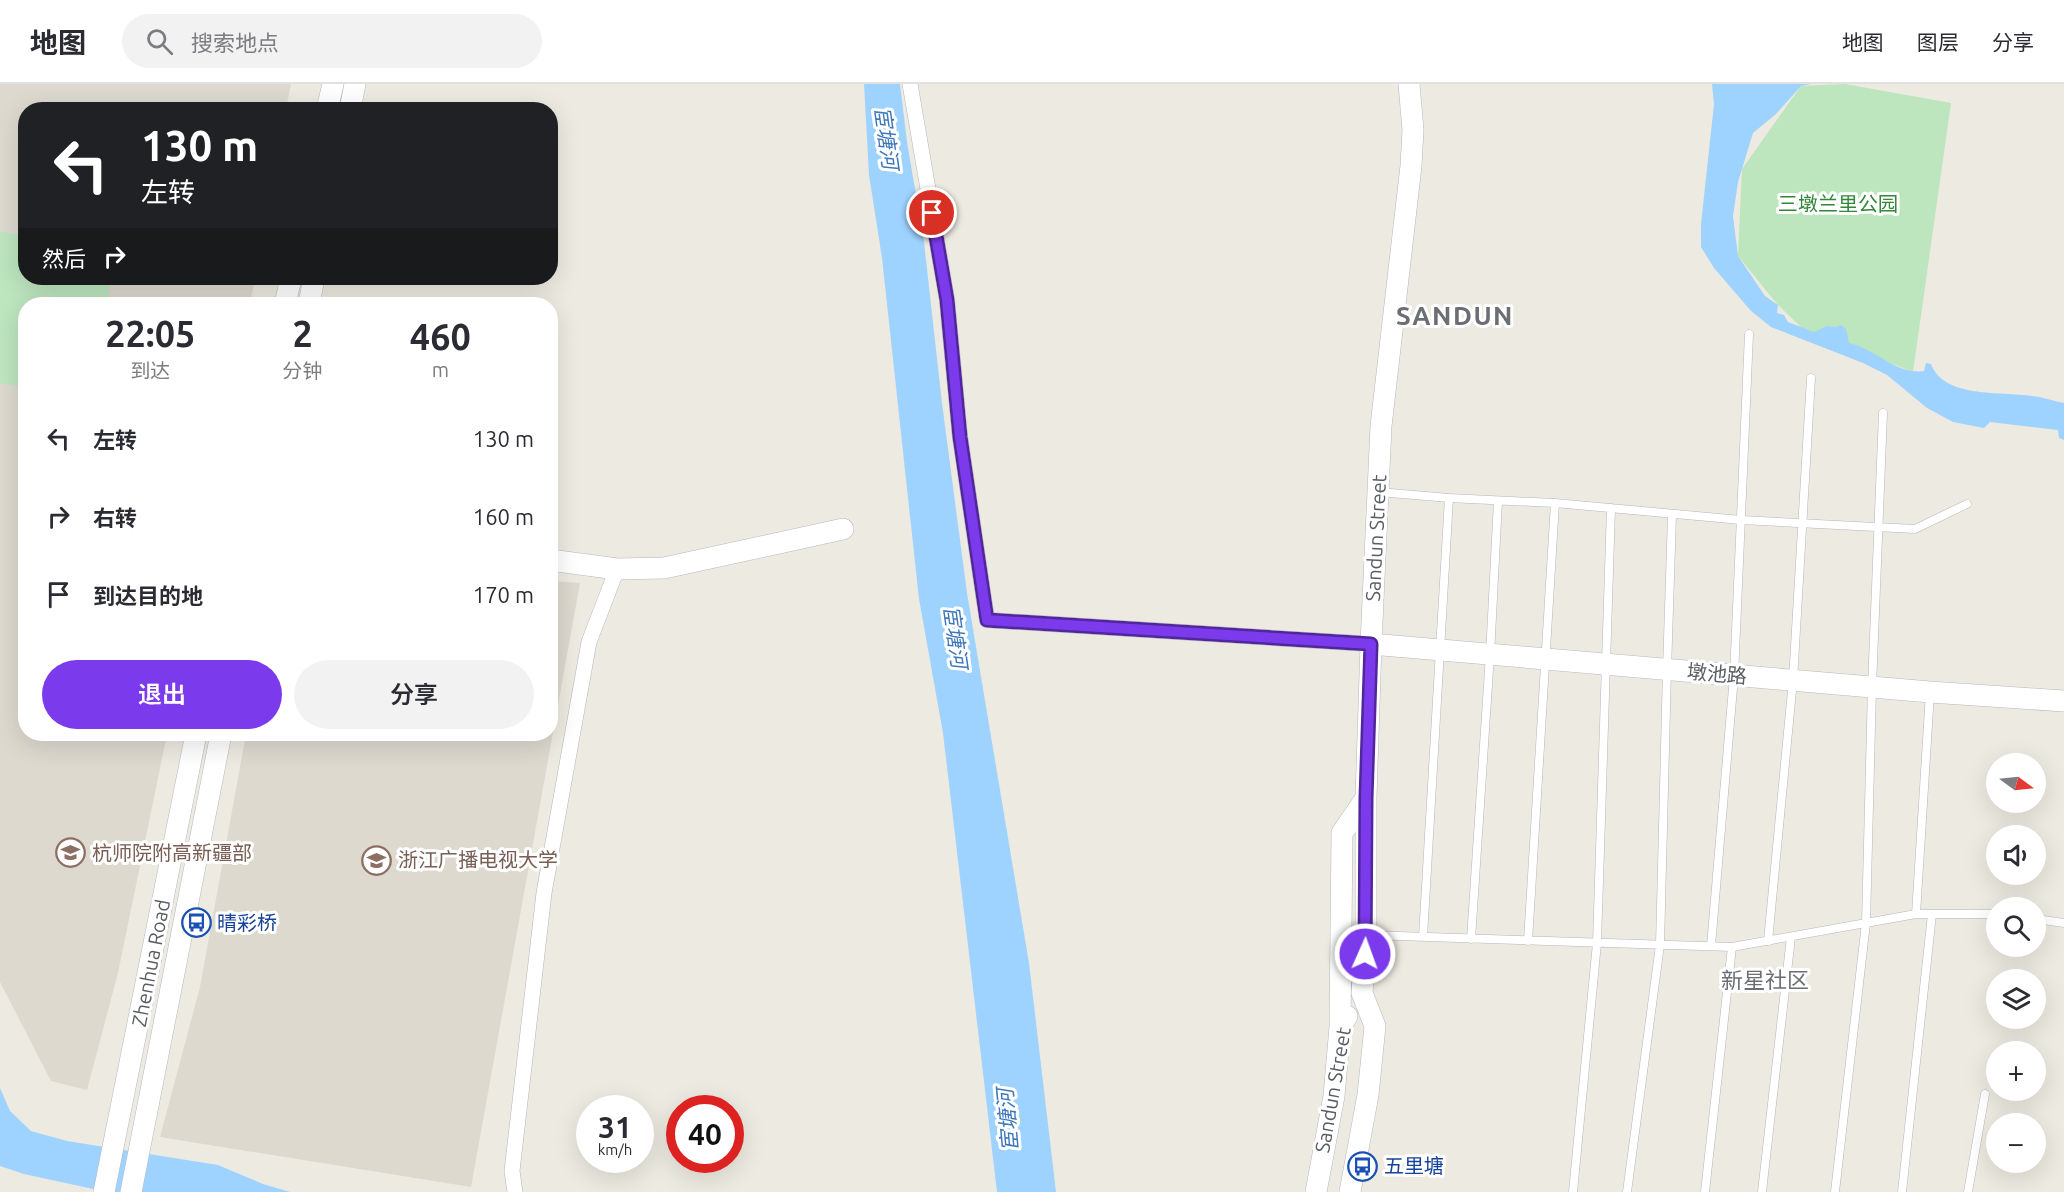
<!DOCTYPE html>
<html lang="zh">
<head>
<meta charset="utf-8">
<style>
	:root { --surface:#fff; --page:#f2f2f3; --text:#2b2b33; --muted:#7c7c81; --line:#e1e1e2; --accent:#7c3aed }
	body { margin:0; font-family:Ubuntu,"Noto Sans SC",sans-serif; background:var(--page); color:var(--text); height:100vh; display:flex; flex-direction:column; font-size:22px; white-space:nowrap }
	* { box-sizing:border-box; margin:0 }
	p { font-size:20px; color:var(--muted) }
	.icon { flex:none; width:33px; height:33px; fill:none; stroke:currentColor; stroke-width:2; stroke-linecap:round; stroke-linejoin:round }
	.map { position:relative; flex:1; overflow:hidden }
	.side { position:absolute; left:18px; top:213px; width:540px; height:444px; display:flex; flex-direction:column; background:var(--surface); border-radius:24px; box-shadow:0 6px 24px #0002 }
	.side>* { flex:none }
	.top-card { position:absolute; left:18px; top:18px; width:540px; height:183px; border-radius:24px; box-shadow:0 6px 24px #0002; background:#202124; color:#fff; overflow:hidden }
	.needle { width:39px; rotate:105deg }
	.buttons { position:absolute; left:1986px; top:669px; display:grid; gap:12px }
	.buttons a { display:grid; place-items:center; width:60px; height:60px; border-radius:50%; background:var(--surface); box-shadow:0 6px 24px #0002; font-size:30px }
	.speed { position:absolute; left:576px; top:1011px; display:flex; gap:12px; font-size:30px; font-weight:700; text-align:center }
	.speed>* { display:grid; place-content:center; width:78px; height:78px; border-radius:50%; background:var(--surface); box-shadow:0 6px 24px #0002; line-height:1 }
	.speed small { font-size:15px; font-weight:400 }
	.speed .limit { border:9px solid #d22; background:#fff; color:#111 }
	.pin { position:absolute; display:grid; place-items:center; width:51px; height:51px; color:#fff; margin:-26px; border:3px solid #fff; border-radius:50%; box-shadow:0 2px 6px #0007 }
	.me { position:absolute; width:66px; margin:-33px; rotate:2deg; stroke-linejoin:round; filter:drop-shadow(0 0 4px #0008) }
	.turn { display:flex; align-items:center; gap:21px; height:126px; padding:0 24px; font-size:27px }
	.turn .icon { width:78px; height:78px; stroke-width:2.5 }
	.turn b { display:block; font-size:42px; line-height:51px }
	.then { display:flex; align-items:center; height:57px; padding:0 24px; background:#0003; gap:12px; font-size:22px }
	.eta { display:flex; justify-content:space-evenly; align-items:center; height:102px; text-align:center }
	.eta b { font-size:36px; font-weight:600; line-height:42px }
	.cta { display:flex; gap:12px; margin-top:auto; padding:12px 24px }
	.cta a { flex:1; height:69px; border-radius:36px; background:var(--accent); color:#fff; font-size:24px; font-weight:600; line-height:69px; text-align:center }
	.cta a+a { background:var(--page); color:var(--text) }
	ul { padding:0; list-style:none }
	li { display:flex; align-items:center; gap:18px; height:78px; padding:0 24px }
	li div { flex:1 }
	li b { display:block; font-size:22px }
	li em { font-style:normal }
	header { display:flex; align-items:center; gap:36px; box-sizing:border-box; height:84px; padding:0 30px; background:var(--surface); border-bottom:2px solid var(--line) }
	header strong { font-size:28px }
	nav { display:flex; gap:33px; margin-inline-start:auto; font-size:21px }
	.search { width:420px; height:54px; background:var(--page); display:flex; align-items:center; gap:15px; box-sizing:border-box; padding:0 21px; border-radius:33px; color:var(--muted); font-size:22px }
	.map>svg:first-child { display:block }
</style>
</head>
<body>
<header>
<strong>地图</strong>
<div class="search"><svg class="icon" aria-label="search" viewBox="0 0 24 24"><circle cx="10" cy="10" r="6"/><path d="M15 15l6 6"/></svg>搜索地点</div>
<nav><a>地图</a><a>图层</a><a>分享</a></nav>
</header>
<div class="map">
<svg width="2064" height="1108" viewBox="0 0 2064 1108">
	<rect width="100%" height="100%" fill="#edeae1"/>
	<path fill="#ddd9cf" d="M0,0H291L286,25L26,26V194H255L250,220H26V650H167L118,889L87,1006L51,997L0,898Z
		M551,497L580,499L471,1103L160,1053L200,903L246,650H550Z"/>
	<path fill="#bde5be" d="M1845,0L1951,19L1913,288L1803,245L1778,221L1738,172L1742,85L1801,2Z
		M0,148L25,151L26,194H111L107,220H26L25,303L0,299Z"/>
	<path fill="#9fd3ff" d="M864,0H900L907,58L924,158L942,319L967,509L1029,879L1056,1108H997L943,649L919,515L882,174L869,91Z
		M1712,0H1811L1801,2L1776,30L1753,49L1738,98L1733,132L1738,172L1765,212L1778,221L1777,229L1784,231L1788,238L1814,248L1827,242L1835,243L1841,241L1846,245L1849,259C1876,265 1896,291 1924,287L1926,279L1931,280C1944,315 2002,307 2032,312C2043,313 2054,317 2064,319V356L2059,354L2058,346L1990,338L1984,344L1953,338L1927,324L1887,291L1863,279L1771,243L1751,227L1714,184L1701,163V140L1714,20Z
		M0,1004L10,1027L31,1047L67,1057L218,1081L263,1100L290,1108H107L24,1090L0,1082Z"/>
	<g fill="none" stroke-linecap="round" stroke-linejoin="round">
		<defs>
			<path id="lane" d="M1379,408L1449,414L1555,419L1741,436L1915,445L1967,420
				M1916,830L1930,609
				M2036,835L2064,839
				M1368,851L1732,863L1916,830H1996
				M1423,853L1449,414
				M1471,855L1490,571L1498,417
				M1528,857L1555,419
				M1768,857L1793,596L1811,294
				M1711,862L1734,592L1749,250
				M1573,1108L1597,859L1611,424
				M1627,1108L1660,861L1667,586L1672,431
				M1705,1108L1732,863
				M1762,1108L1791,853
				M1835,1108L1866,839L1872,603L1883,329
				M1902,1108L1932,830
				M1968,1108L1985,1010"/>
			<path id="street" d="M910,0L947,216L960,353L987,536L1371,560
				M515,1108L512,1087L544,809L589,558L617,485"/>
			<path id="secondary" d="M327,26L333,0
				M350,26L355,0
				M285,220L291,194
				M309,220L314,194
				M550,476L617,485L664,484L843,445
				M1371,560L1930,608L2064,617
				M1340,943L1342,749L1366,714
				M104,1108L196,650
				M131,1108L221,650
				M1316,1108L1334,1012L1340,943L1347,932
				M1350,1108L1368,1011L1375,942L1362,909L1366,851V714L1371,560L1381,342L1411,82L1413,46L1409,0"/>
		</defs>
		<use href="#lane" stroke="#b4b7bc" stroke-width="9"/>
		<use href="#street" stroke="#b4b7bc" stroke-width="16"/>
		<use href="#secondary" stroke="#b5b8be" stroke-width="22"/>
		<use href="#lane" stroke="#fff" stroke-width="8"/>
		<use href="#street" stroke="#fff" stroke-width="15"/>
		<use href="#secondary" stroke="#fff" stroke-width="21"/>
	</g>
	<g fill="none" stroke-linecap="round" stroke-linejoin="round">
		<defs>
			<path id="route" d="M932,129L947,216L960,353L987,536L1371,560L1366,714L1365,870"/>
		</defs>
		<use href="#route" stroke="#51269a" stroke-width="15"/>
		<use href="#route" stroke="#7c3aed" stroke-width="10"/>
	</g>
	<defs>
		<symbol id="school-ring" viewBox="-11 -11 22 22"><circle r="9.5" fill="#fff" stroke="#8d6e63" stroke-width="1.5"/><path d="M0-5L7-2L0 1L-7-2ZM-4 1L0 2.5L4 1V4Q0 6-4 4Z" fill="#8d6e63"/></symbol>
		<symbol id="bus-ring" viewBox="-11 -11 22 22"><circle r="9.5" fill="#fff" stroke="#1a4fb4" stroke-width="1.5"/><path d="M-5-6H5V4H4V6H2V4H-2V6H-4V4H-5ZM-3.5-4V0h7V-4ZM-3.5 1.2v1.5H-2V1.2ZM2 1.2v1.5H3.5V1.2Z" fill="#1a4fb4"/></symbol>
	</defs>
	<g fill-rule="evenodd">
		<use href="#school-ring" x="54" y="752" width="33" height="33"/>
		<use href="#school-ring" x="360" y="760" width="33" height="33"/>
		<use href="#bus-ring" x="180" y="822" width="33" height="33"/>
		<use href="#bus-ring" x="1346" y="1066" width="33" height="33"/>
	</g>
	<g text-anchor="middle" stroke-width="6" stroke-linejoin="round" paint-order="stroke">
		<g font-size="20" fill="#34863a" stroke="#fff">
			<text x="1838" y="127">三墩兰里公园</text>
		</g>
		<g font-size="20" fill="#5a5d62" stroke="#fff">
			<text transform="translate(1376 454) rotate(-87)" y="7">Sandun Street</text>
			<text transform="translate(1717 590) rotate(5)" y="7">墩池路</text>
			<text transform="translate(151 879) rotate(-79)" y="7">Zhenhua Road</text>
			<text transform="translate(1333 1006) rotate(-80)" y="7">Sandun Street</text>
		</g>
		<g font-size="20" fill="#785e54" stroke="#fff" text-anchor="start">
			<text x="92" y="776">杭师院附高新疆部</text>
			<text x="398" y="783">浙江广播电视大学</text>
		</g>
		<g font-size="20" fill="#164399" stroke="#fff" text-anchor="start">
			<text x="217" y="846">晴彩桥</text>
			<text x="1384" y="1089">五里塘</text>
		</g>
		<g font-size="21" font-style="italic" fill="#3f78ba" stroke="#fff">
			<text transform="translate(886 54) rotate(82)" y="7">宦塘河</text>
			<text transform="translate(955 553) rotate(82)" y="7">宦塘河</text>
			<text transform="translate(1008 1036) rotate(-95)" y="7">宦塘河</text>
		</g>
		<g font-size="22" fill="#6b6f74" stroke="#fff">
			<text x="1765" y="904">新星社区</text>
		</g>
		<g font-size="26" font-weight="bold" letter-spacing="1.5" fill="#6b6f74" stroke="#fff">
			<text x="1455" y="241">SANDUN</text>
		</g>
	</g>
</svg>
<div class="buttons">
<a><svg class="needle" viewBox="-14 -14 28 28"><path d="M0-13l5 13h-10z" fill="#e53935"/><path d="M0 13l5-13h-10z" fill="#7c7c81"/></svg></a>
<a><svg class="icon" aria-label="sound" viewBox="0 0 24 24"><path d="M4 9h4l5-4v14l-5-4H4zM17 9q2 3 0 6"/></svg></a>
<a><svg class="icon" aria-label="search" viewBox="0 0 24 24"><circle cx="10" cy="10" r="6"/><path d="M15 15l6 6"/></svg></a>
<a><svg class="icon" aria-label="layers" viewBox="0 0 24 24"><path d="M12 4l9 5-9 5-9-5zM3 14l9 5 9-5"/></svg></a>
<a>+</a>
<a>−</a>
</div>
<div class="speed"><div>31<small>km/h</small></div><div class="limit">40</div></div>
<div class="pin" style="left:932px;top:129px;background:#d93025"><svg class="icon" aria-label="arrive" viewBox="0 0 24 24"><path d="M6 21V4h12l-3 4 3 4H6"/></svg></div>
<svg class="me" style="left:1365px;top:870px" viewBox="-20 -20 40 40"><circle r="17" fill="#7c3aed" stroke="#fff" stroke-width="3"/><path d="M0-11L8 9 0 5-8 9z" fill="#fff"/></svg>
<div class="top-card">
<div class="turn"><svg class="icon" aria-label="left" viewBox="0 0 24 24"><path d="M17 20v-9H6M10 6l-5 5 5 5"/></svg><div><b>130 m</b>左转</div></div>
<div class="then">然后<svg class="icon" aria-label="right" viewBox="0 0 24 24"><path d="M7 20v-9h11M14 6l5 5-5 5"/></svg></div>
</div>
<section class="side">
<div class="eta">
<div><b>22:05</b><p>到达</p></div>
<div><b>2</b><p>分钟</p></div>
<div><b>460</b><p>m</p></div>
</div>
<ul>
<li><svg class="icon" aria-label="left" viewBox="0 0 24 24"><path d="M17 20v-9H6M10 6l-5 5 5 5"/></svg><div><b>左转</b></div><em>130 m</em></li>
<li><svg class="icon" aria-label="right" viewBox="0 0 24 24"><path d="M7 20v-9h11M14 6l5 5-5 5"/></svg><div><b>右转</b></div><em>160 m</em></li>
<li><svg class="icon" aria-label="arrive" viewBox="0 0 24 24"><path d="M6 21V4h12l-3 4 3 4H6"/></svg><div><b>到达目的地</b></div><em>170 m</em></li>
</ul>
<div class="cta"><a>退出</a><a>分享</a></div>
</section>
</div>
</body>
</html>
